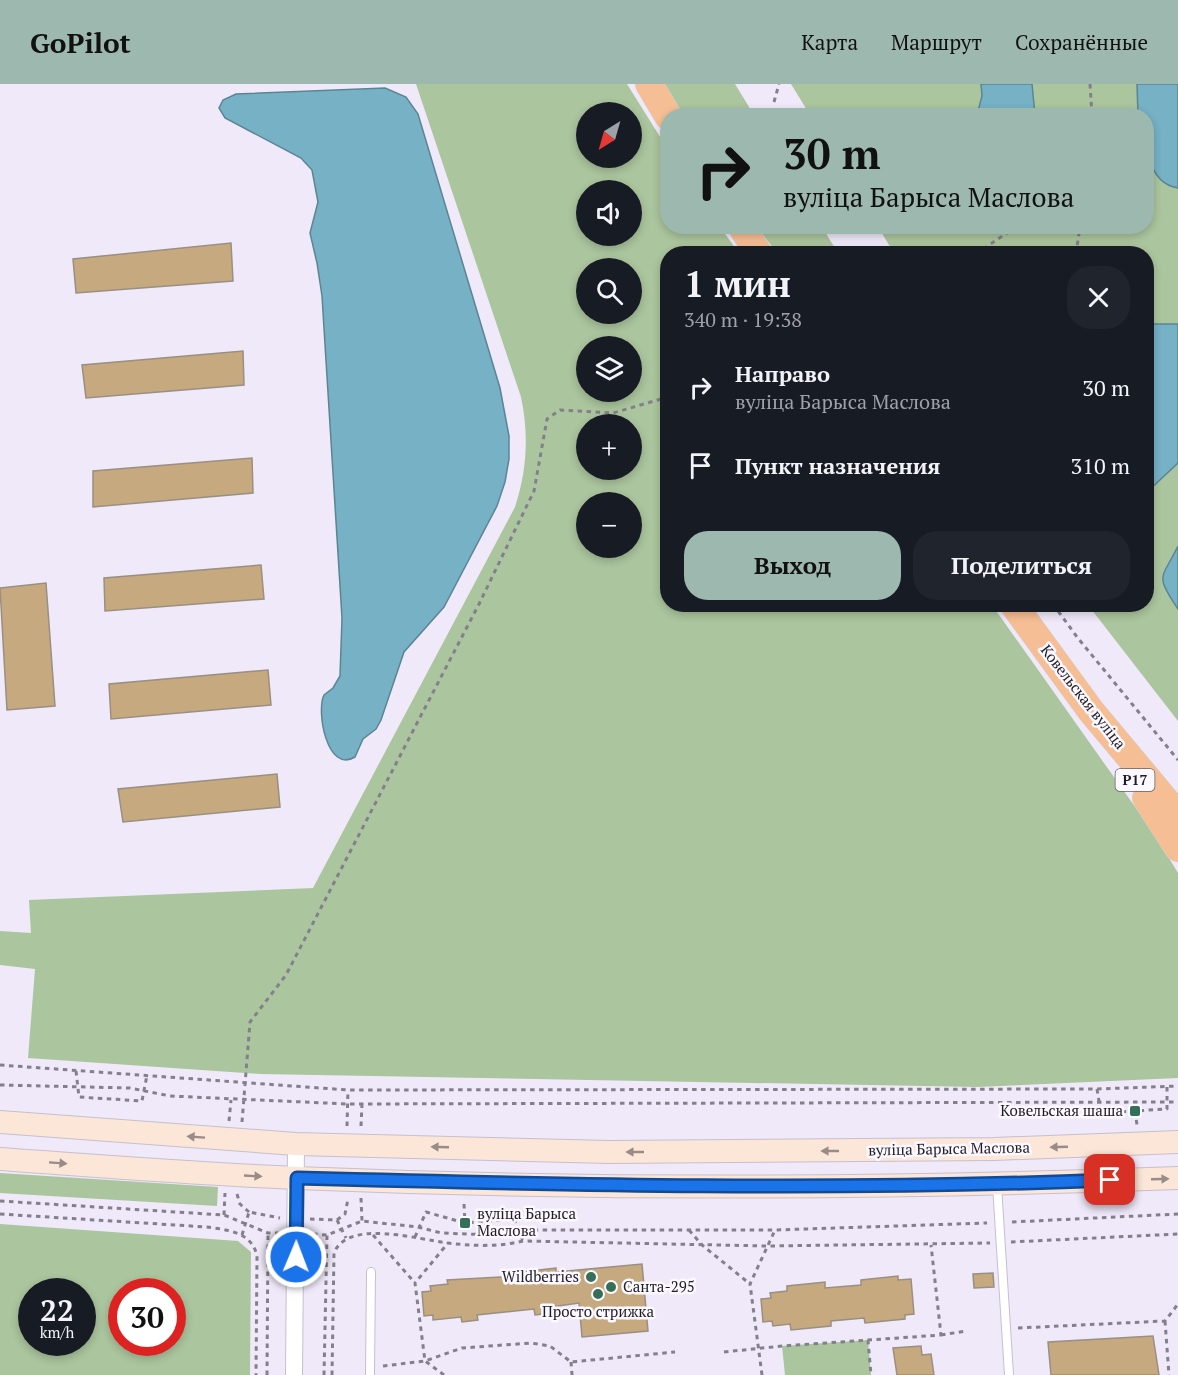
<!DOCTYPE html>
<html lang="ru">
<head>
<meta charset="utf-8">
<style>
	:root { --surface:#171b24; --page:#20242c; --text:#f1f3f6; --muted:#9ea1a6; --accent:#9db8af }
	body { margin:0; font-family:"PT Serif",serif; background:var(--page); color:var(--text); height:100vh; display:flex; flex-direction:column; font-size:22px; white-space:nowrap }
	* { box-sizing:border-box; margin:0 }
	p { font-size:20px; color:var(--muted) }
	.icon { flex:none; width:33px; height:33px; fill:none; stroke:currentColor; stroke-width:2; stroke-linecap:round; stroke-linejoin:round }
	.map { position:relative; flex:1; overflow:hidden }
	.drawer { position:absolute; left:660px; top:162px; width:494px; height:366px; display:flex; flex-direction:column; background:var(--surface); border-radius:24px; box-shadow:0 3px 9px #0003 }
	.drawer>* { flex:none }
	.guide { position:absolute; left:660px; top:24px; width:494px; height:126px; border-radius:24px; box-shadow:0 3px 9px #0003; background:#9db8af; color:#111; overflow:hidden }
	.needle { width:39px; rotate:217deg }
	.fabs { position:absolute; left:576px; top:18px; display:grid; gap:12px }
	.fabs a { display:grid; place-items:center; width:66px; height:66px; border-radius:50%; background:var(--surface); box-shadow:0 3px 9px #0003; font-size:30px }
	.speed { position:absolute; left:18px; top:1194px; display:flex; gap:12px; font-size:30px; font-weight:700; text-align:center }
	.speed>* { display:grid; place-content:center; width:78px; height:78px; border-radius:50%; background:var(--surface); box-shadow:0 3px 9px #0003; line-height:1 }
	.speed small { font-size:15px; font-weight:400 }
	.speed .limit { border:9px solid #d22; background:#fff; color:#111 }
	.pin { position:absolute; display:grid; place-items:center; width:51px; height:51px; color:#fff; margin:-26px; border-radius:12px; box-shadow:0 3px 9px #0006 }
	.me { position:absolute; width:66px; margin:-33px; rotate:1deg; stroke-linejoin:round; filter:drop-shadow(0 0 4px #0008) }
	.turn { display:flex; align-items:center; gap:21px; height:126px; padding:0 24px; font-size:27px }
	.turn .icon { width:78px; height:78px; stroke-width:2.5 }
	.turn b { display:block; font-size:42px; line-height:51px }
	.round { display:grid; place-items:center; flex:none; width:63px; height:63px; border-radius:24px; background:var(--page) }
	.head { display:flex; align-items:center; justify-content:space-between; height:102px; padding:0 24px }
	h1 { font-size:36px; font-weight:700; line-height:45px }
	.cta { display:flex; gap:12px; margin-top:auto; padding:12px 24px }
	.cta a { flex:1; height:69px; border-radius:24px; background:var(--accent); color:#111; font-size:24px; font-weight:700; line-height:69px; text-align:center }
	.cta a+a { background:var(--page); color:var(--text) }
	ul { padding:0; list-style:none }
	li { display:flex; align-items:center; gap:18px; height:78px; padding:0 24px }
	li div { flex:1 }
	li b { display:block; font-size:22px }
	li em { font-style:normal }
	header { display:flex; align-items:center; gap:36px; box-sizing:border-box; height:84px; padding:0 30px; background:var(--accent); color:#111 }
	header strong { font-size:28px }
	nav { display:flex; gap:33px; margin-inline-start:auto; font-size:21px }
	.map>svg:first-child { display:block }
</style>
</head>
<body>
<header>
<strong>GoPilot</strong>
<nav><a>Карта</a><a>Маршрут</a><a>Сохранённые</a></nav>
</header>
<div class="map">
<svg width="1178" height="1291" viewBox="0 0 1178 1291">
	<rect width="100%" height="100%" fill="#f0e9f9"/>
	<path fill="#abc59e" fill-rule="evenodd" d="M416,0H627L667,64L668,142L720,143L739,169L668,170V520L992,521L1155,751L1178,789V994L977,1003L260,990L28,974L35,885L0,881V847L31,849L29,816L313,804L515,423C527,386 529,351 521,313ZM586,28H632V74H586ZM586,106H632V152H586ZM586,184H632V230H586ZM586,262H632V308H586ZM586,340H632V386H586ZM586,418H632V464H586Z
		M662,0H735L754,31H681Z
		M791,0H1178V637L1088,521L1146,520V170L894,169L878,143L1146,142V32L810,31Z
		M757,143H822L838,169H777Z
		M0,1089L218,1103L217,1122L0,1109Z
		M0,1140L238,1157L251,1168L250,1291H0ZM32,1208H82V1258H32ZM122,1208H172V1258H122Z
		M868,1256L871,1291H785L782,1262Z"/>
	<path fill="#76b1c5" stroke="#5c8594" stroke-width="1.5" d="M981,0H1032L1035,31H977L982,12Z
		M1137,0H1178V104C1145,99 1146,56 1146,32L1138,31Z
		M385,4L406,13L418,30L500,304L509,352V375L505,398L497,422L444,523L404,568L381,636L376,645L363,655L355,673C327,690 316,627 324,611L333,604L340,592L342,534L322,212L317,179L310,149L318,118L312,86L301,74L225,34L219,24L223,16L236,10Z
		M1146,240H1178V379L1146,409Z
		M1178,462V525C1154,490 1162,495 1178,462Z"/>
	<path fill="#c6a97e" stroke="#998f82" stroke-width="1.5" d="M231,159L233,197L76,209L73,175Z
		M243,267L244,301L86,314L82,281Z
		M252,374L253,409L93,423V387Z
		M261,481L264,515L105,527L104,494Z
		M46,499L55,622L7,626L0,504Z
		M268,586L271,621L111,635L109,600Z
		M277,690L280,723L123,738L118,705Z
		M642,1180L648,1247L582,1253L579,1219L551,1223L552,1229L535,1231L534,1225L477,1231L478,1236L462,1238L461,1233L433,1236V1231L424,1232L422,1208L431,1207L430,1202L448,1200L447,1196L521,1192V1188L556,1184V1188Z
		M993,1189L994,1203L974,1204L973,1190Z
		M898,1192V1196L911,1195L914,1230L905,1231V1235L865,1239L864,1234L831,1237V1242L791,1246L790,1240L773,1242L772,1237L763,1238L761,1215L771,1214L770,1209L787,1207V1202L825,1198V1204L861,1201V1196Z
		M1153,1252L1159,1291H1051L1048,1258Z
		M921,1262L922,1271L931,1270L934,1291H897L893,1264Z"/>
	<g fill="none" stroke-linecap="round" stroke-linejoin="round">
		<defs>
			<path id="service" d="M997,1101L1009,1291
				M370,1291L371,1188"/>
			<path id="minor" d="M294,1291L296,1060"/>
			<path id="secondary" d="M0,1038L296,1060L610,1068L994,1065L1178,1058
				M0,1075C98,1082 197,1090 296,1094C589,1106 884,1105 1178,1094"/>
			<path id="trunk" d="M649,0L668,32
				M741,142L759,170
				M1013,520L1091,627L1178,731
				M1146,714L1178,764"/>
		</defs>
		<use href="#service" stroke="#c6bfcf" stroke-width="10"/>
		<use href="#minor" stroke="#c6bfcf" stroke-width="18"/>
		<use href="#secondary" stroke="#c6bfcf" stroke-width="24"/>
		<use href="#trunk" stroke="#d2d2d3" stroke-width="28"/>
		<path stroke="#84808b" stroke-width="3" stroke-dasharray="4.5 4.5" stroke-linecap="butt" d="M1090,0L1092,32
			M774,18L779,0
			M976,170L1017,142
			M1076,170L1080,142
			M1053,520L1077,553L1178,676
			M0,981L348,1006L1097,1005L1178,1002
			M76,987L79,1013L142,1017L147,991
			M0,1001L130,1004L170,1012L348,1020L1178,1018
			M1097,1005L1101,1029L1167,1025V1003
			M1135,1027L1137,1041
			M229,1037L231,1016
			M242,1038L250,938L286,891L479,520L534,407L547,335L560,326L613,329L668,313
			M347,1042L348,1006
			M361,1042L362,1020
			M237,1110L240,1120L249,1128
			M361,1114L362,1137
			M0,1117L224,1131L268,1149H279
			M464,1120L465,1139
			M0,1130L207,1143C228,1146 252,1148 257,1172L256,1291
			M224,1131L225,1109
			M310,1135L337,1136L346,1154
			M337,1136L345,1130L348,1115
			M1012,1138L1178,1130
			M689,1146L702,1161L750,1200
			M313,1150L327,1151
			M242,1151L249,1128L280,1134
			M373,1151L415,1199
			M415,1153L426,1128L465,1139L514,1135L523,1157
			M1011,1158L1178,1150
			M1165,1237L1169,1291
			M1018,1244L1165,1237L1178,1220
			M941,1251L966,1247
			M868,1256L871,1291
			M724,1268L782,1262L941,1251L931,1161
			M571,1278L572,1291
			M383,1282L425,1277L462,1264L531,1259L550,1262L571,1278L675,1268
			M267,1291L268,1149
			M324,1291L327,1151L362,1137L418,1143L441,1149L493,1151L519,1146H775L987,1139
			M332,1291L334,1169C348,1134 420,1156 448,1159C472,1162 499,1163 523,1157L767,1162L990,1159
			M444,1291L425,1277L415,1199L448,1159
			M762,1291L750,1200L775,1146"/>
		<use href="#service" stroke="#fff" stroke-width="8"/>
		<use href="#minor" stroke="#fff" stroke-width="16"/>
		<use href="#secondary" stroke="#fce6d7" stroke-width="22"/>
		<use href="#trunk" stroke="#f6be94" stroke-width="27"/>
	</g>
	<defs><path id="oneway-solid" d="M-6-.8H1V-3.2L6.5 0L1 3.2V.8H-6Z" transform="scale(1.5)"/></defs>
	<g fill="#998c86">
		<use href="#oneway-solid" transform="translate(196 1053) rotate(-176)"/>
		<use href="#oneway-solid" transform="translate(440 1063) rotate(-178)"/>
		<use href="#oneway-solid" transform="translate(1059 1063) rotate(178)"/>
		<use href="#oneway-solid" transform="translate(830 1067) rotate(180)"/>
		<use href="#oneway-solid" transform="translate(635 1068) rotate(180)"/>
		<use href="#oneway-solid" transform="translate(58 1079) rotate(4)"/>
		<use href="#oneway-solid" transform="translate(253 1092) rotate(3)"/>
		<use href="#oneway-solid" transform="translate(1160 1095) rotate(-2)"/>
	</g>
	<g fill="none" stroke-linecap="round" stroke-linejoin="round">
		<defs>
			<path id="route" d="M296,1173L297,1094C567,1101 839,1107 1110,1096"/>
		</defs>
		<use href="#route" stroke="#114b97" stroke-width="15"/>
		<use href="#route" stroke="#1a73e8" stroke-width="10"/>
	</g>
	<g fill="#366f58" stroke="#fbf8ff" stroke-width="2">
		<rect x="1129" y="1021" width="12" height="12" rx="3"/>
		<rect x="459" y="1133" width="12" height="12" rx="3"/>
		<circle cx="591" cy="1193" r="6"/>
		<circle cx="611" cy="1203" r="6"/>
		<circle cx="598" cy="1210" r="6"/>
	</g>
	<g text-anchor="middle" stroke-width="5" stroke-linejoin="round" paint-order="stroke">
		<rect fill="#fbf8ff" stroke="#615f65" stroke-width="1.5" x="1115.5" y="685" width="39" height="22" rx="4.5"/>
		<g font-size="14" font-weight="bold" fill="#1f1d23">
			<text x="1135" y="701">Р17</text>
		</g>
		<g font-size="15" fill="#1f1d23" stroke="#fbf8ff">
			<text transform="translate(1083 613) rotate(52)" y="5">Ковельская вуліца</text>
			<text transform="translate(949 1065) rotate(-1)" y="5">вуліца Барыса Маслова</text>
		</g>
		<g font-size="15" fill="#1f1d23" stroke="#fbf8ff" text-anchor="end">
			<text x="1123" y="1032">Ковельская шаша</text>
			<text x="477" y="1135" text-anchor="start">вуліца Барыса<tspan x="477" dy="17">Маслова</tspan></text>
			<text x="579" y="1198">Wildberries</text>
			<text x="623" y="1208" text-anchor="start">Санта-295</text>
			<text x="598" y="1233" text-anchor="middle">Просто стрижка</text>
		</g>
	</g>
</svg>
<div class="fabs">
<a><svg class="needle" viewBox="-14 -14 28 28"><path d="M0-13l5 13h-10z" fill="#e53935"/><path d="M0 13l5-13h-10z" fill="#9ea1a6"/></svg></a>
<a><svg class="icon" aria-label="sound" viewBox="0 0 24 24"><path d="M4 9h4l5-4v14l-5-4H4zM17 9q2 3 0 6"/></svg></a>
<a><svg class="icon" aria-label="search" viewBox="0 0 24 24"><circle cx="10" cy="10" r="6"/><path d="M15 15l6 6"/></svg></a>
<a><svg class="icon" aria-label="layers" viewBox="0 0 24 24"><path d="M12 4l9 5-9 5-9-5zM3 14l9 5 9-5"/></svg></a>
<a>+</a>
<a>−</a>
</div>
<div class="speed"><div>22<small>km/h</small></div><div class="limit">30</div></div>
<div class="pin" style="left:1110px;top:1096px;background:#d93025"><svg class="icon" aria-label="arrive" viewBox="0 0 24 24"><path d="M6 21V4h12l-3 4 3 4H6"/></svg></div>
<svg class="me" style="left:296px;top:1173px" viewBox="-20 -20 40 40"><circle r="17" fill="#1a73e8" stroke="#fff" stroke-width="3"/><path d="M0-11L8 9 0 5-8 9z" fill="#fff"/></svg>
<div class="guide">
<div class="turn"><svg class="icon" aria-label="right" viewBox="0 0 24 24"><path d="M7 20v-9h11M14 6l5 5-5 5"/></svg><div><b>30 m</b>вуліца Барыса Маслова</div></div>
</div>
<section class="drawer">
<div class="head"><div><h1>1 мин</h1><p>340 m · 19:38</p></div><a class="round"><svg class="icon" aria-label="close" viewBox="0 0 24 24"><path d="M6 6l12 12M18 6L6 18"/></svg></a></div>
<ul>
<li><svg class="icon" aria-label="right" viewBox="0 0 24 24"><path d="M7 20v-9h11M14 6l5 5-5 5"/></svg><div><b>Направо</b><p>вуліца Барыса Маслова</p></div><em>30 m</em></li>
<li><svg class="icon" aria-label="arrive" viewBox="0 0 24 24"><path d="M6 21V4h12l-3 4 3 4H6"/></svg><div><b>Пункт назначения</b></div><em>310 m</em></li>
</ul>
<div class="cta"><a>Выход</a><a>Поделиться</a></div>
</section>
</div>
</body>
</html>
